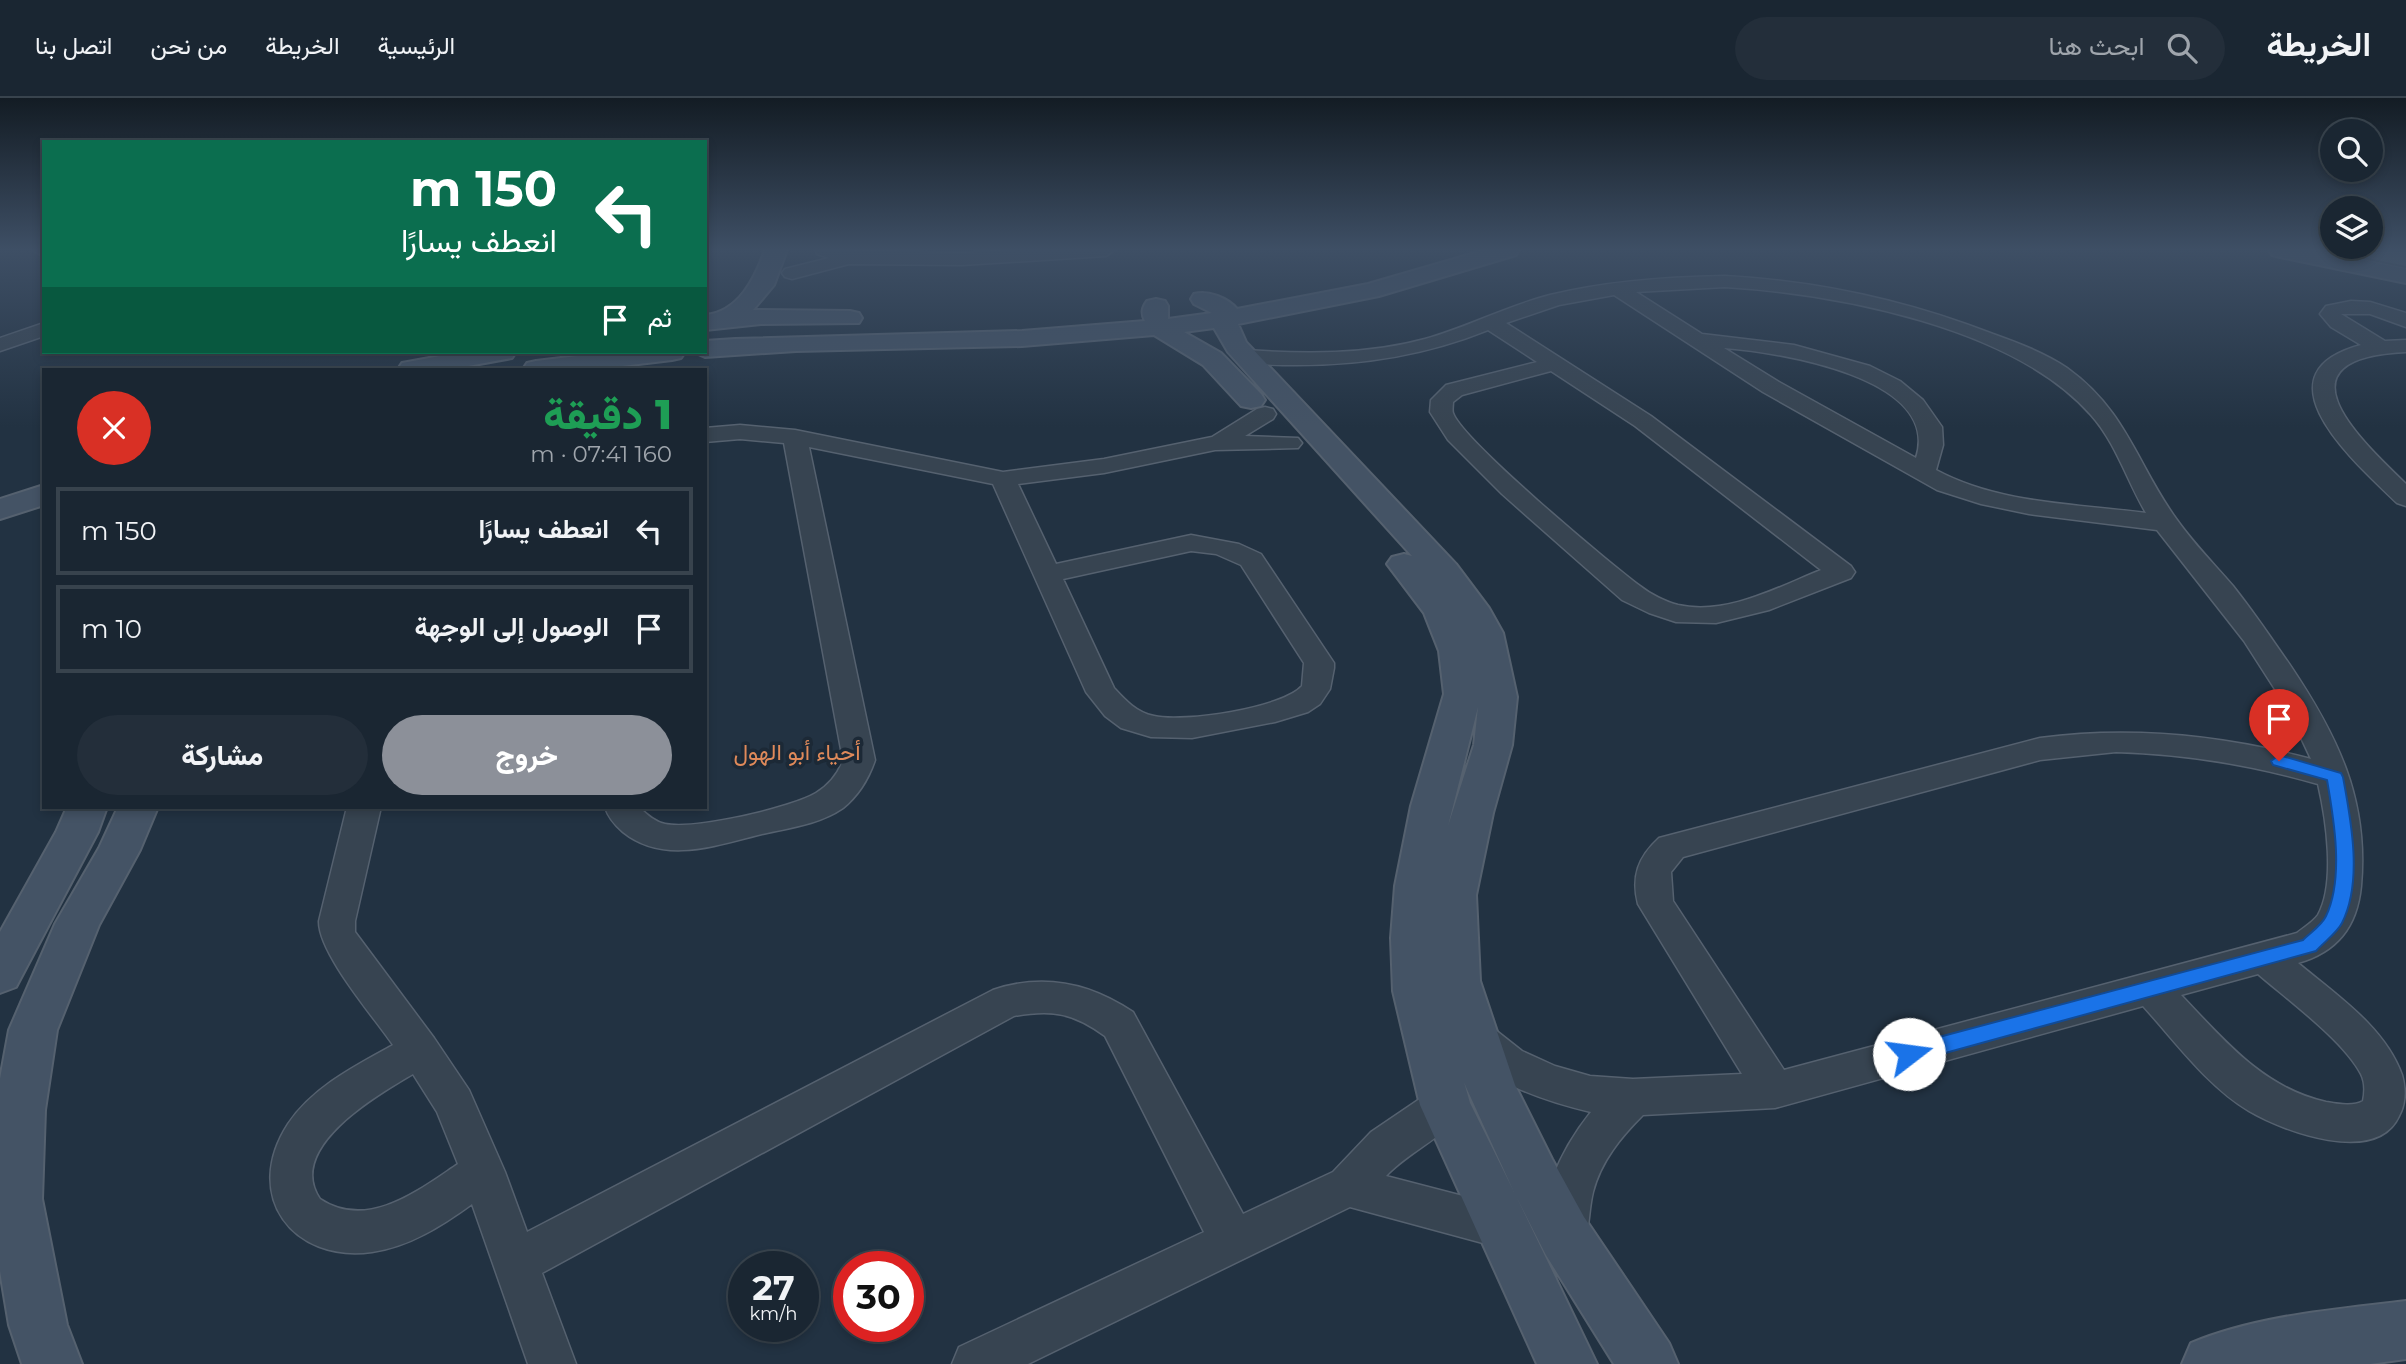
<!DOCTYPE html>
<html lang="ar">
<head>
<meta charset="utf-8">
<style>
	:root { --surface:#1a2632; --page:#232e3a; --text:#f1f3f6; --muted:#9fa5ac; --line:#38434d; --accent:#8c9099 }
	body { margin:0; font-family:Montserrat,Vazirmatn,sans-serif; background:var(--page); color:var(--text); direction:rtl; height:100vh; display:flex; flex-direction:column; font-size:26px; white-space:nowrap }
	* { box-sizing:border-box; margin:0 }
	p { font-size:23px; color:var(--muted) }
	.icon { flex:none; width:38px; height:38px; fill:none; stroke:currentColor; stroke-width:2; stroke-linecap:round; stroke-linejoin:round }
	.map { position:relative; flex:1; overflow:hidden; direction:ltr }
	.sheet { position:absolute; left:42px; top:270px; width:665px; height:441px; display:flex; flex-direction:column; background:var(--surface); border-radius:0px; box-shadow:0 4px 10px #0003,0 0 0 2px var(--line); direction:rtl }
	.sheet>* { flex:none }
	.hud { position:absolute; left:42px; top:42px; width:665px; height:214px; border-radius:0px; box-shadow:0 4px 10px #0003,0 0 0 2px var(--line); direction:rtl; background:#0b6e4f; color:#fff; overflow:hidden }
	.controls { position:absolute; left:2320px; top:21px; display:grid; gap:14px }
	.controls a { display:grid; place-items:center; width:63px; height:63px; border-radius:50%; background:var(--surface); box-shadow:0 4px 10px #0003,0 0 0 2px var(--line); font-size:35px }
	.speed { position:absolute; left:728px; top:1153px; display:flex; gap:14px; font-size:35px; font-weight:700; text-align:center }
	.speed>* { display:grid; place-content:center; width:91px; height:91px; border-radius:50%; background:var(--surface); box-shadow:0 4px 10px #0003,0 0 0 2px var(--line); line-height:1 }
	.speed small { font-size:18px; font-weight:400 }
	.speed .limit { border:10px solid #d22; background:#fff; color:#111 }
	.pin { position:absolute; display:grid; place-items:center; width:60px; height:60px; color:#fff; margin:-72px -30px; border-radius:50% 50% 50% 0; rotate:-45deg; box-shadow:0 0 7px #0007 }
	.pin .icon { rotate:45deg }
	.me { position:absolute; width:77px; margin:-38px; rotate:75deg; stroke-linejoin:round; filter:drop-shadow(0 0 5px #0008) }
	.turn { display:flex; align-items:center; gap:24px; height:147px; padding:0 35px; font-size:32px }
	.turn .icon { width:91px; height:91px; stroke-width:2.5 }
	.turn b { display:block; font-size:49px; line-height:60px }
	.then { display:flex; align-items:center; height:66px; padding:0 35px; background:#0003; gap:14px; font-size:26px }
	.round { display:grid; place-items:center; flex:none; width:74px; height:74px; border-radius:37px; background:var(--page) }
	.summary { display:flex; align-items:center; justify-content:space-between; height:119px; padding:0 35px }
	h1 { font-size:42px; font-weight:800; line-height:52px; color:#1e9e55 }
	.action { display:flex; gap:14px; margin-top:auto; padding:14px 35px }
	.action a { flex:1; height:80px; border-radius:42px; background:var(--accent); color:#fff; font-size:28px; font-weight:800; line-height:80px; text-align:center }
	.action a+a { background:var(--page); color:var(--text) }
	ul { padding:0; list-style:none }
	li { display:flex; align-items:center; gap:21px; height:88px; margin:0 14px 10px; padding:0 21px; border:4px solid var(--line); border-radius:0px }
	li div { flex:1 }
	li b { display:block; font-size:26px }
	li em { font-style:normal }
	header { display:flex; align-items:center; gap:42px; box-sizing:border-box; height:98px; padding:0 35px; background:var(--surface); border-bottom:2px solid var(--line) }
	header strong { font-size:33px }
	nav { display:flex; gap:38px; margin-inline-start:auto; font-size:24px }
	.search { width:490px; height:63px; background:var(--page); display:flex; align-items:center; gap:18px; box-sizing:border-box; padding:0 24px; border-radius:38px; color:var(--muted); font-size:26px }
	.map>svg:first-child { display:block }
</style>
</head>
<body>
<header>
<strong>الخريطة</strong>
<div class="search"><svg class="icon" aria-label="search" viewBox="0 0 24 24"><circle cx="10" cy="10" r="6"/><path d="M15 15l6 6"/></svg>ابحث هنا</div>
<nav><a>الرئيسية</a><a>الخريطة</a><a>من نحن</a><a>اتصل بنا</a></nav>
</header>
<div class="map">
<svg width="2406" height="1266" viewBox="0 0 2406 1266">
	<rect width="100%" height="100%" fill="#223242"/>
	<g fill="none" stroke-linecap="round" stroke-linejoin="round">
		<defs>
			<path id="street" d="M33,152H44V159Z
				M815,152L962,155L1017,152H1115L1106,158L962,167L849,166L792,181L785,179L782,175L785,171L829,160L817,156Z
				M1725,178C1818,183 1906,202 1993,236C2018,245 2045,255 2067,270C2127,313 2137,367 2177,422C2194,446 2214,466 2233,488C2253,513 2271,540 2290,567C2337,637 2369,701 2361,788C2357,829 2337,854 2298,865C2335,896 2385,929 2402,977C2406,991 2406,1005 2399,1018C2376,1068 2283,1033 2249,1013C2207,988 2175,943 2143,908L1775,1010L1643,1017C1621,1039 1601,1063 1593,1094C1588,1114 1590,1133 1582,1152L1566,1159L1550,1152C1531,1108 1563,1049 1591,1014C1548,1004 1476,982 1455,939L1461,927L1475,922L1489,927L1522,953L1555,968L1590,978L1633,981L1742,976L1638,806C1631,779 1638,759 1659,740L2040,640C2133,628 2221,637 2311,661L2287,610L2244,543L2157,432L2029,416L1981,406L1937,392L1763,294L1614,197L1559,207L1506,225L1651,318L1851,468L1855,474L1851,480L1769,512L1716,525L1676,524L1649,515L1622,502L1502,396L1448,342L1430,314L1431,302L1446,287L1537,264L1488,232C1426,257 1364,267 1297,267C1278,267 1256,267 1237,263L1234,258L1237,253L1245,252C1304,256 1367,257 1425,241C1468,229 1507,208 1550,197C1608,183 1666,179 1725,178ZM1725,189C1837,196 2014,229 2091,317C2116,345 2127,383 2146,415C2077,406 1999,406 1936,372L1943,347L1942,329L1923,302L1900,283L1870,268L1794,247L1702,236L1636,194ZM1724,250C1778,254 1942,279 1916,360L1779,284ZM1551,273L1635,328L1821,472C1778,489 1727,518 1678,507C1666,504 1650,496 1640,488C1609,465 1462,342 1453,315C1452,313 1453,306 1453,304L1462,297ZM2116,654C2186,656 2252,667 2318,686C2326,720 2336,785 2318,817C2313,824 2303,830 2297,835L1784,972L1673,803L1671,774L1683,759L2040,662ZM2258,876C2288,902 2343,942 2361,976C2365,984 2365,994 2363,1003C2353,1009 2338,1006 2326,1004C2263,990 2224,942 2181,897Z
				M2351,203L2370,204L2406,215V229L2370,216H2341L2385,243L2406,242V254C2274,260 2356,338 2406,386V408L2397,405C2357,366 2252,276 2361,247L2331,229L2320,216L2326,208Z
				M44,225V238L0,253V240Z
				M1265,309L1273,311L1276,316L1273,321L1245,338L1298,340L1302,345L1298,350L1215,352L1104,375L1018,386L1056,466L1191,437L1239,446L1261,456L1334,565V570L1330,591L1320,606L1308,614L1275,624L1192,640L1151,639L1121,630L1105,618L1086,594L993,386L809,349L875,662C869,680 858,698 843,710C820,726 789,730 762,736C717,747 664,767 623,734C615,727 608,719 605,709H639C646,716 655,724 665,726C694,732 791,710 816,695C829,687 838,676 843,662L784,345L740,341L705,344V330L740,327L795,332L1003,374L1104,361L1212,339L1257,311ZM1191,453L1216,456L1241,467L1304,565L1302,588C1283,610 1183,625 1154,618C1137,615 1125,602 1114,590L1063,481Z
				M347,709H381L355,823V834L434,940L469,992L505,1074L527,1134L993,892C1043,875 1090,885 1133,914L1243,1116L1333,1074L1371,1034L1430,994L1445,989L1460,994L1466,1007C1453,1035 1409,1053 1386,1078L1505,1109L1521,1115L1527,1130L1521,1145L1505,1151L1350,1109L1028,1266H952L959,1249L1204,1134L1105,938C1073,915 1053,911 1014,918L542,1175L576,1266H528L472,1106C443,1127 409,1149 372,1154C292,1165 242,1097 288,1026C313,989 355,968 393,947C374,919 318,855 319,823ZM413,976L437,1014L458,1066C419,1092 368,1133 320,1101C285,1050 377,997 413,976Z"/>
			<path id="secondary" d="M765,152H787L774,187L753,212L850,213L859,215L862,220L859,225L761,226L705,232V217C739,214 755,180 765,152Z
				M1485,152H1519L1516,157L1379,198L1238,226L1246,244L1456,466L1489,510L1503,535L1517,599L1512,647L1493,715L1476,797L1480,883L1515,987L1552,1061L1584,1119L1669,1245L1678,1266H1614L1546,1157L1516,1098L1597,1266H1537L1420,1007L1393,893L1391,840L1395,788L1411,708L1444,596L1439,553L1424,515L1387,466L1392,459L1404,456L1412,458L1228,254L1214,230L1184,234L1221,255L1261,296L1265,302L1261,308L1251,310L1241,308L1203,267L1154,237L1022,248L796,253L705,259L694,254H705V243L735,241L1022,233L1145,223C1141,215 1142,210 1147,203L1156,201L1165,203L1168,208V221L1212,215L1194,206L1191,201L1194,196C1208,192 1228,200 1237,211L1368,186ZM1478,609L1474,647L1448,728ZM1464,984L1466,989L1514,1094L1470,1005Z
				M2269,152H2313L2406,171V185L2280,159L2272,157Z
				M462,254H516L512,260L452,271H398L402,265Z
				M611,254H685L681,260L672,262L597,271H523L527,265L536,263Z
				M44,387V407L0,421V401Z
				M67,709H107L98,734L16,889L0,895V834L56,734Z
				M118,709H158L140,752L99,827L57,932L45,1012L42,1101L67,1227L82,1266H22L9,1227L0,1173V981L9,932L55,826L99,750Z
				M2406,1203V1261L2370,1266H2182L2191,1245C2259,1217 2334,1212 2406,1203Z"/>
			<path id="primary" d="M2350,152L2406,154V168L2353,157Z"/>
		</defs>
		<use href="#street" stroke="#55616f" stroke-width="3"/>
		<use href="#secondary" stroke="#55616f" stroke-width="4"/>
		<use href="#primary" stroke="#404d5a" stroke-width="4"/>
		<use href="#street" fill="#374451" fill-rule="evenodd"/>
		<use href="#secondary" fill="#445365" fill-rule="evenodd"/>
		<use href="#primary" fill="#556371" fill-rule="evenodd"/>
	</g>
	<linearGradient id="sky" x2="0" y2="1"><stop stop-color="#131c24"/><stop offset="0.46" stop-color="#3e4f65"/><stop offset="1" stop-color="#3e4f65" stop-opacity="0"/></linearGradient>
	<rect width="2406" height="329" fill="url(#sky)"/>
	<path fill="#1a73e8" stroke="#114b97" stroke-width="2" d="M2279,657L2341,675L2343,679C2351,722 2363,784 2342,825C2337,835 2324,844 2316,853L1909,965L1902,962L1899,956L1902,950L1909,947L2303,842C2310,835 2322,827 2326,818C2344,780 2334,722 2327,682L2273,667L2271,663Z"/>
	<g text-anchor="middle" stroke-width="7" stroke-linejoin="round" paint-order="stroke">
		<g font-size="23" fill="#e08a5a" stroke="#1c2936">
			<text x="797" y="662">أحياء أبو الهول</text>
		</g>
	</g>
</svg>
<div class="controls">
<a><svg class="icon" aria-label="search" viewBox="0 0 24 24"><circle cx="10" cy="10" r="6"/><path d="M15 15l6 6"/></svg></a>
<a><svg class="icon" aria-label="layers" viewBox="0 0 24 24"><path d="M12 4l9 5-9 5-9-5zM3 14l9 5 9-5"/></svg></a>
</div>
<div class="speed"><div>27<small>km/h</small></div><div class="limit">30</div></div>
<div class="pin" style="left:2279px;top:663px;background:#d93025"><svg class="icon" aria-label="arrive" viewBox="0 0 24 24"><path d="M6 21V4h12l-3 4 3 4H6"/></svg></div>
<svg class="me" style="left:1909px;top:956px" viewBox="-20 -20 40 40"><circle r="19" fill="#fff"/><path d="M0-13L10 11 0 6-10 11z" fill="#1a73e8"/></svg>
<div class="hud">
<div class="turn"><svg class="icon" aria-label="left" viewBox="0 0 24 24"><path d="M17 20v-9H6M10 6l-5 5 5 5"/></svg><div><b>150 m</b>انعطف يسارًا</div></div>
<div class="then">ثم<svg class="icon" aria-label="arrive" viewBox="0 0 24 24"><path d="M6 21V4h12l-3 4 3 4H6"/></svg></div>
</div>
<section class="sheet">
<div class="summary"><div><h1>1 دقيقة</h1><p>160 m · 07:41</p></div><a class="round" style="background:#d93025;color:#fff"><svg class="icon" aria-label="close" viewBox="0 0 24 24"><path d="M6 6l12 12M18 6L6 18"/></svg></a></div>
<ul>
<li><svg class="icon" aria-label="left" viewBox="0 0 24 24"><path d="M17 20v-9H6M10 6l-5 5 5 5"/></svg><div><b>انعطف يسارًا</b></div><em>150 m</em></li>
<li><svg class="icon" aria-label="arrive" viewBox="0 0 24 24"><path d="M6 21V4h12l-3 4 3 4H6"/></svg><div><b>الوصول إلى الوجهة</b></div><em>10 m</em></li>
</ul>
<div class="action"><a>خروج</a><a>مشاركة</a></div>
</section>
</div>
</body>
</html>
